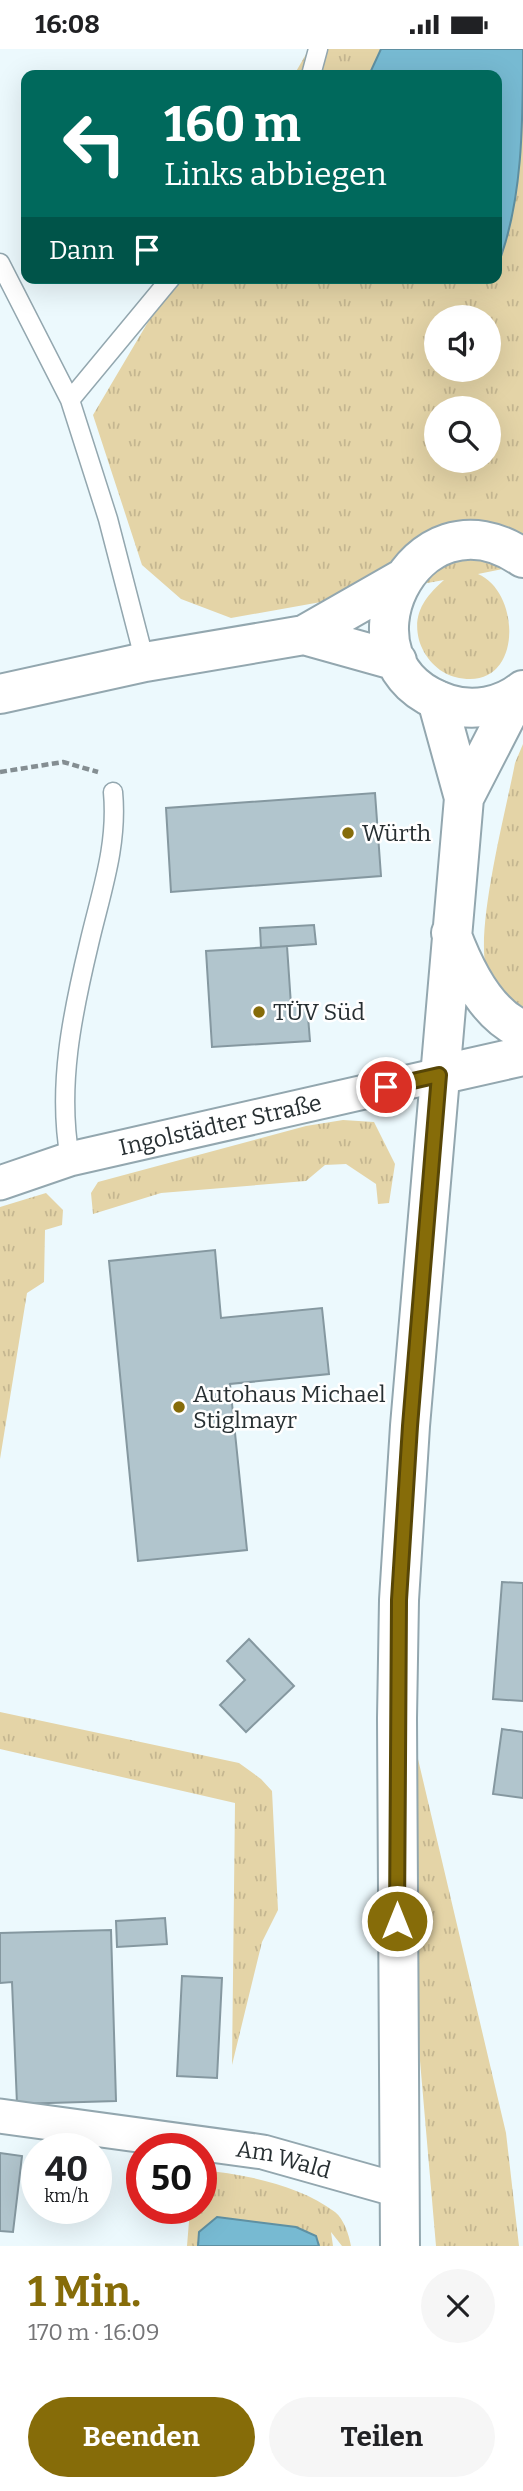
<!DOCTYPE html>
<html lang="de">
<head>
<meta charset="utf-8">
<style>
	:root { --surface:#fff; --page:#f6f6f6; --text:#202124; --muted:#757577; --accent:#866c09 }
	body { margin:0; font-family:Bitter,serif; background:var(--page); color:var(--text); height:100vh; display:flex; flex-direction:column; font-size:26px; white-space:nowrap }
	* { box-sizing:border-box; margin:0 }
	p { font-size:23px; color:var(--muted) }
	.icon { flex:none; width:38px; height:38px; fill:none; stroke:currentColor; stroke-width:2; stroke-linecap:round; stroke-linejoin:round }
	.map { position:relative; height:2197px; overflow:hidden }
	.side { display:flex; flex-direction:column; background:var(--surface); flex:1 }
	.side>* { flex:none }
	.guide { position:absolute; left:21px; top:21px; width:481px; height:214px; border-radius:14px; box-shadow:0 7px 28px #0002; background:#00695c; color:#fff; overflow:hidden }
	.controls { position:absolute; left:424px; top:256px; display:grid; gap:14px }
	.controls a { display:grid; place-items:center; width:77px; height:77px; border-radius:50%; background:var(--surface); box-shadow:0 7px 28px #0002; font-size:35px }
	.speed { position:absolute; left:21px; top:2084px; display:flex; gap:14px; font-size:35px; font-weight:700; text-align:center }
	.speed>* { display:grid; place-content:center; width:91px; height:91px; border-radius:50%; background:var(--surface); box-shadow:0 7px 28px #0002; line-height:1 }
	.speed small { font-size:18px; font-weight:400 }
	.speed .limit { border:10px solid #d22; background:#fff; color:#111 }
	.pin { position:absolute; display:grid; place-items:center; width:60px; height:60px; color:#fff; margin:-30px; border:4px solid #fff; border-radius:50%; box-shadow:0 2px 7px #0007 }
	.me { position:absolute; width:77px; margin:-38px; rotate:0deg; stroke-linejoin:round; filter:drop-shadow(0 0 5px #0008) }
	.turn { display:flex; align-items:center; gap:24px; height:147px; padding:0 28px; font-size:32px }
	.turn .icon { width:91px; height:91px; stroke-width:2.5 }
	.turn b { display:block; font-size:49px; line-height:60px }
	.then { display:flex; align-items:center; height:66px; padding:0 28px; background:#0003; gap:14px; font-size:26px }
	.round { display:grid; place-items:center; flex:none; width:74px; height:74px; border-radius:37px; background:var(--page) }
	.headline { display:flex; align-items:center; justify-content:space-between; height:119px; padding:0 28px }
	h1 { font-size:42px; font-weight:700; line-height:52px; color:var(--accent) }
	.button { display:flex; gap:14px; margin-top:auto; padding:14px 28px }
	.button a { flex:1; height:80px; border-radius:42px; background:var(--accent); color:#fff; font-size:28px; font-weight:700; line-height:80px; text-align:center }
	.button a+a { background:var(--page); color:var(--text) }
	.status { display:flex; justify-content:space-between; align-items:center; height:49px; padding:0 35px; background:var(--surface); direction:ltr }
	.status svg { height:19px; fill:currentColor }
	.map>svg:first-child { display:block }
</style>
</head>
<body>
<div class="status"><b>16:08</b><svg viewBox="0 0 49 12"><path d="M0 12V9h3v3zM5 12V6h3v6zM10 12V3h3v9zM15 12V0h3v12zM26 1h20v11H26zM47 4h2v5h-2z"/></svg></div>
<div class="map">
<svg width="523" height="2197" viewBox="0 0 523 2197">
	<defs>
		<pattern id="grass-tufts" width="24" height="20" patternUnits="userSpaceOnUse" patternTransform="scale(1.75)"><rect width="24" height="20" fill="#e4d4a7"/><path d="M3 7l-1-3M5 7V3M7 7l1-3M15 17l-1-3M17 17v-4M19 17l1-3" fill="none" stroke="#c4b690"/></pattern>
	</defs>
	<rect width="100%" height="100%" fill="#ecf9fd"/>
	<path fill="url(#grass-tufts)" fill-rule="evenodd" d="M309,0H523V516L478,525C523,544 523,646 455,628C437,623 424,608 419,591C412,564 426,547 444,531L231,569L181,550L142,516L93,366L174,229H497V26H294ZM436,268H488V320H436ZM436,359H488V411H436Z
		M523,695V962C507,953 494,941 487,923C474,882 506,762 515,714Z
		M343,1071L374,1073L395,1115L389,1154L378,1155L376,1135L346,1115L325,1116L306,1132L161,1144L93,1165L91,1144L98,1133L306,1077Z
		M46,1144L63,1161L62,1176L45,1181L44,1233L27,1244L0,1410V1158Z
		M0,1663L239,1714L261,1730L272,1742L278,1861L262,1893L232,2016L235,1754L0,1700Z
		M414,1693L506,2084L519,2197H436L410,1896Z
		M201,2121C244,2125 300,2136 335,2163C344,2170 349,2186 351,2197H342L331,2183L333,2197H187L190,2160H201Z"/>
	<path fill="#77bad2" stroke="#5f90a2" stroke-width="2" d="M381,0H523C523,71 523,154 497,218V26H369Z
		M217,2168L296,2178L316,2187L319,2197H198L199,2183Z"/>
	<path fill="#b1c5cd" stroke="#8598a0" stroke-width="2" d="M375,744L381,827L171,843L166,759Z
		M314,876L316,895L261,899L260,879Z
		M287,897L291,956L307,955L310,992L212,998L206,902Z
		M215,1201L221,1269L322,1259L329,1325L230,1335L247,1501L138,1512L109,1212Z
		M502,1533L523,1534V1652L493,1650Z
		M249,1590L294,1637L246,1683L220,1656L245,1631L227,1612Z
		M502,1680L523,1683V1749L493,1745Z
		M165,1869L167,1895L117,1898L116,1872Z
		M111,1881L116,2052L17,2055L12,1933L0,1934V1884Z
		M182,1927L222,1929L217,2029L177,2027Z
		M0,2104L22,2107L13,2183L0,2182Z"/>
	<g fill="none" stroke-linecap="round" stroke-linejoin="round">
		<defs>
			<path id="lane" d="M311,26L318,0
				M0,214L70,351L108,470L145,613
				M70,351L171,229
				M70,1110C57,1038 72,966 89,895C101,843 118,797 113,743"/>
			<g id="street">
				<path id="s1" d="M0,1134L70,1110L439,1026"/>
				<path id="s2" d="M0,2067L263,2103L398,2141"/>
			</g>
			<path id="secondary" d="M437,651L464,749
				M451,884C464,919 486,966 523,981
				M439,1026L523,1007
				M400,2197L397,1669L399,1551L410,1377L464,749L517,646"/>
			<path id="primary" d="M523,509C414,433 326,616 448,655C473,663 502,658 523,641
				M304,586L397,612
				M0,645L145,613L304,586L402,530"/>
		</defs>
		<use href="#lane" stroke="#93a7af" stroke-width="21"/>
		<use href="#street" stroke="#93a7af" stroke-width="37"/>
		<use href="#secondary" stroke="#93a7af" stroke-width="42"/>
		<use href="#primary" stroke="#93a7af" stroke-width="42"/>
		<path stroke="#848e92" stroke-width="4.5" stroke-dasharray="7 3.5" stroke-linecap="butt" d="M0,723L63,713L98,723"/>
		<use href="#lane" stroke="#fff" stroke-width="18"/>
		<use href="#street" stroke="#fff" stroke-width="33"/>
		<use href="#secondary" stroke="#fff" stroke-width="38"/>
		<use href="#primary" stroke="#fff" stroke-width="38"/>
	</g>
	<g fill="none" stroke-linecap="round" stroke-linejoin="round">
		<defs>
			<path id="route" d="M386,1038L439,1026L410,1377L399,1551L397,1872"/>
		</defs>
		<use href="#route" stroke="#574606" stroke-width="18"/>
		<use href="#route" stroke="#866c09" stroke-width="12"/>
	</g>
	<g fill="#866c09" stroke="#fff" stroke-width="2.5">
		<circle cx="348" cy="784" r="7"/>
		<circle cx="259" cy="963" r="7"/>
		<circle cx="179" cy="1358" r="7"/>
	</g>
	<g text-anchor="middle" stroke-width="5" stroke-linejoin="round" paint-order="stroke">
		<g font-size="23" fill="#272f32" stroke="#fff" text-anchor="start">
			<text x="362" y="792">Würth</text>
			<text x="273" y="971">TÜV Süd</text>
			<text x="193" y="1353">Autohaus Michael<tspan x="193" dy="26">Stiglmayr</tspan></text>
		</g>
		<g font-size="23" fill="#272f32" stroke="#fff">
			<text dy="8" stroke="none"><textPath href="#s1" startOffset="228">Ingolstädter Straße</textPath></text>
			<text dy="8" stroke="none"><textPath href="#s2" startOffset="287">Am Wald</textPath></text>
		</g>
	</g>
</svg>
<div class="controls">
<a><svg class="icon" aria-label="sound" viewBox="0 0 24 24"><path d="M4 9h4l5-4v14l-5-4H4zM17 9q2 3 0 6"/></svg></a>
<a><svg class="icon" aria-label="search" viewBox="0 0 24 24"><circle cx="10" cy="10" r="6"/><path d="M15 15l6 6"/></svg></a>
</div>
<div class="speed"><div>40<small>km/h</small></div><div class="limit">50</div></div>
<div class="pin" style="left:386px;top:1038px;background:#d93025"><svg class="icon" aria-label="arrive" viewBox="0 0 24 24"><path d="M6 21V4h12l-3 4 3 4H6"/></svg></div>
<svg class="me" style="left:397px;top:1872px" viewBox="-20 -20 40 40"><circle r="17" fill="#866c09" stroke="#fff" stroke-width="3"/><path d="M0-11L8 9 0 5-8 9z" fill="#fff"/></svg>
<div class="guide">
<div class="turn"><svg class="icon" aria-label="left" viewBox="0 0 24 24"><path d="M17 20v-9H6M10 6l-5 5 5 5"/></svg><div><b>160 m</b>Links abbiegen</div></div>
<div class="then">Dann<svg class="icon" aria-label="arrive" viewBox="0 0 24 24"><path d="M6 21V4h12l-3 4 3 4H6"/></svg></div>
</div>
</div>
<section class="side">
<div class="headline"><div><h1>1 Min.</h1><p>170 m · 16:09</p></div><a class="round"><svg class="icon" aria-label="close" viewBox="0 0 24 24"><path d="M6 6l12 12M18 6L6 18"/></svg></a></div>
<div class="button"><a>Beenden</a><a>Teilen</a></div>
</section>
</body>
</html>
